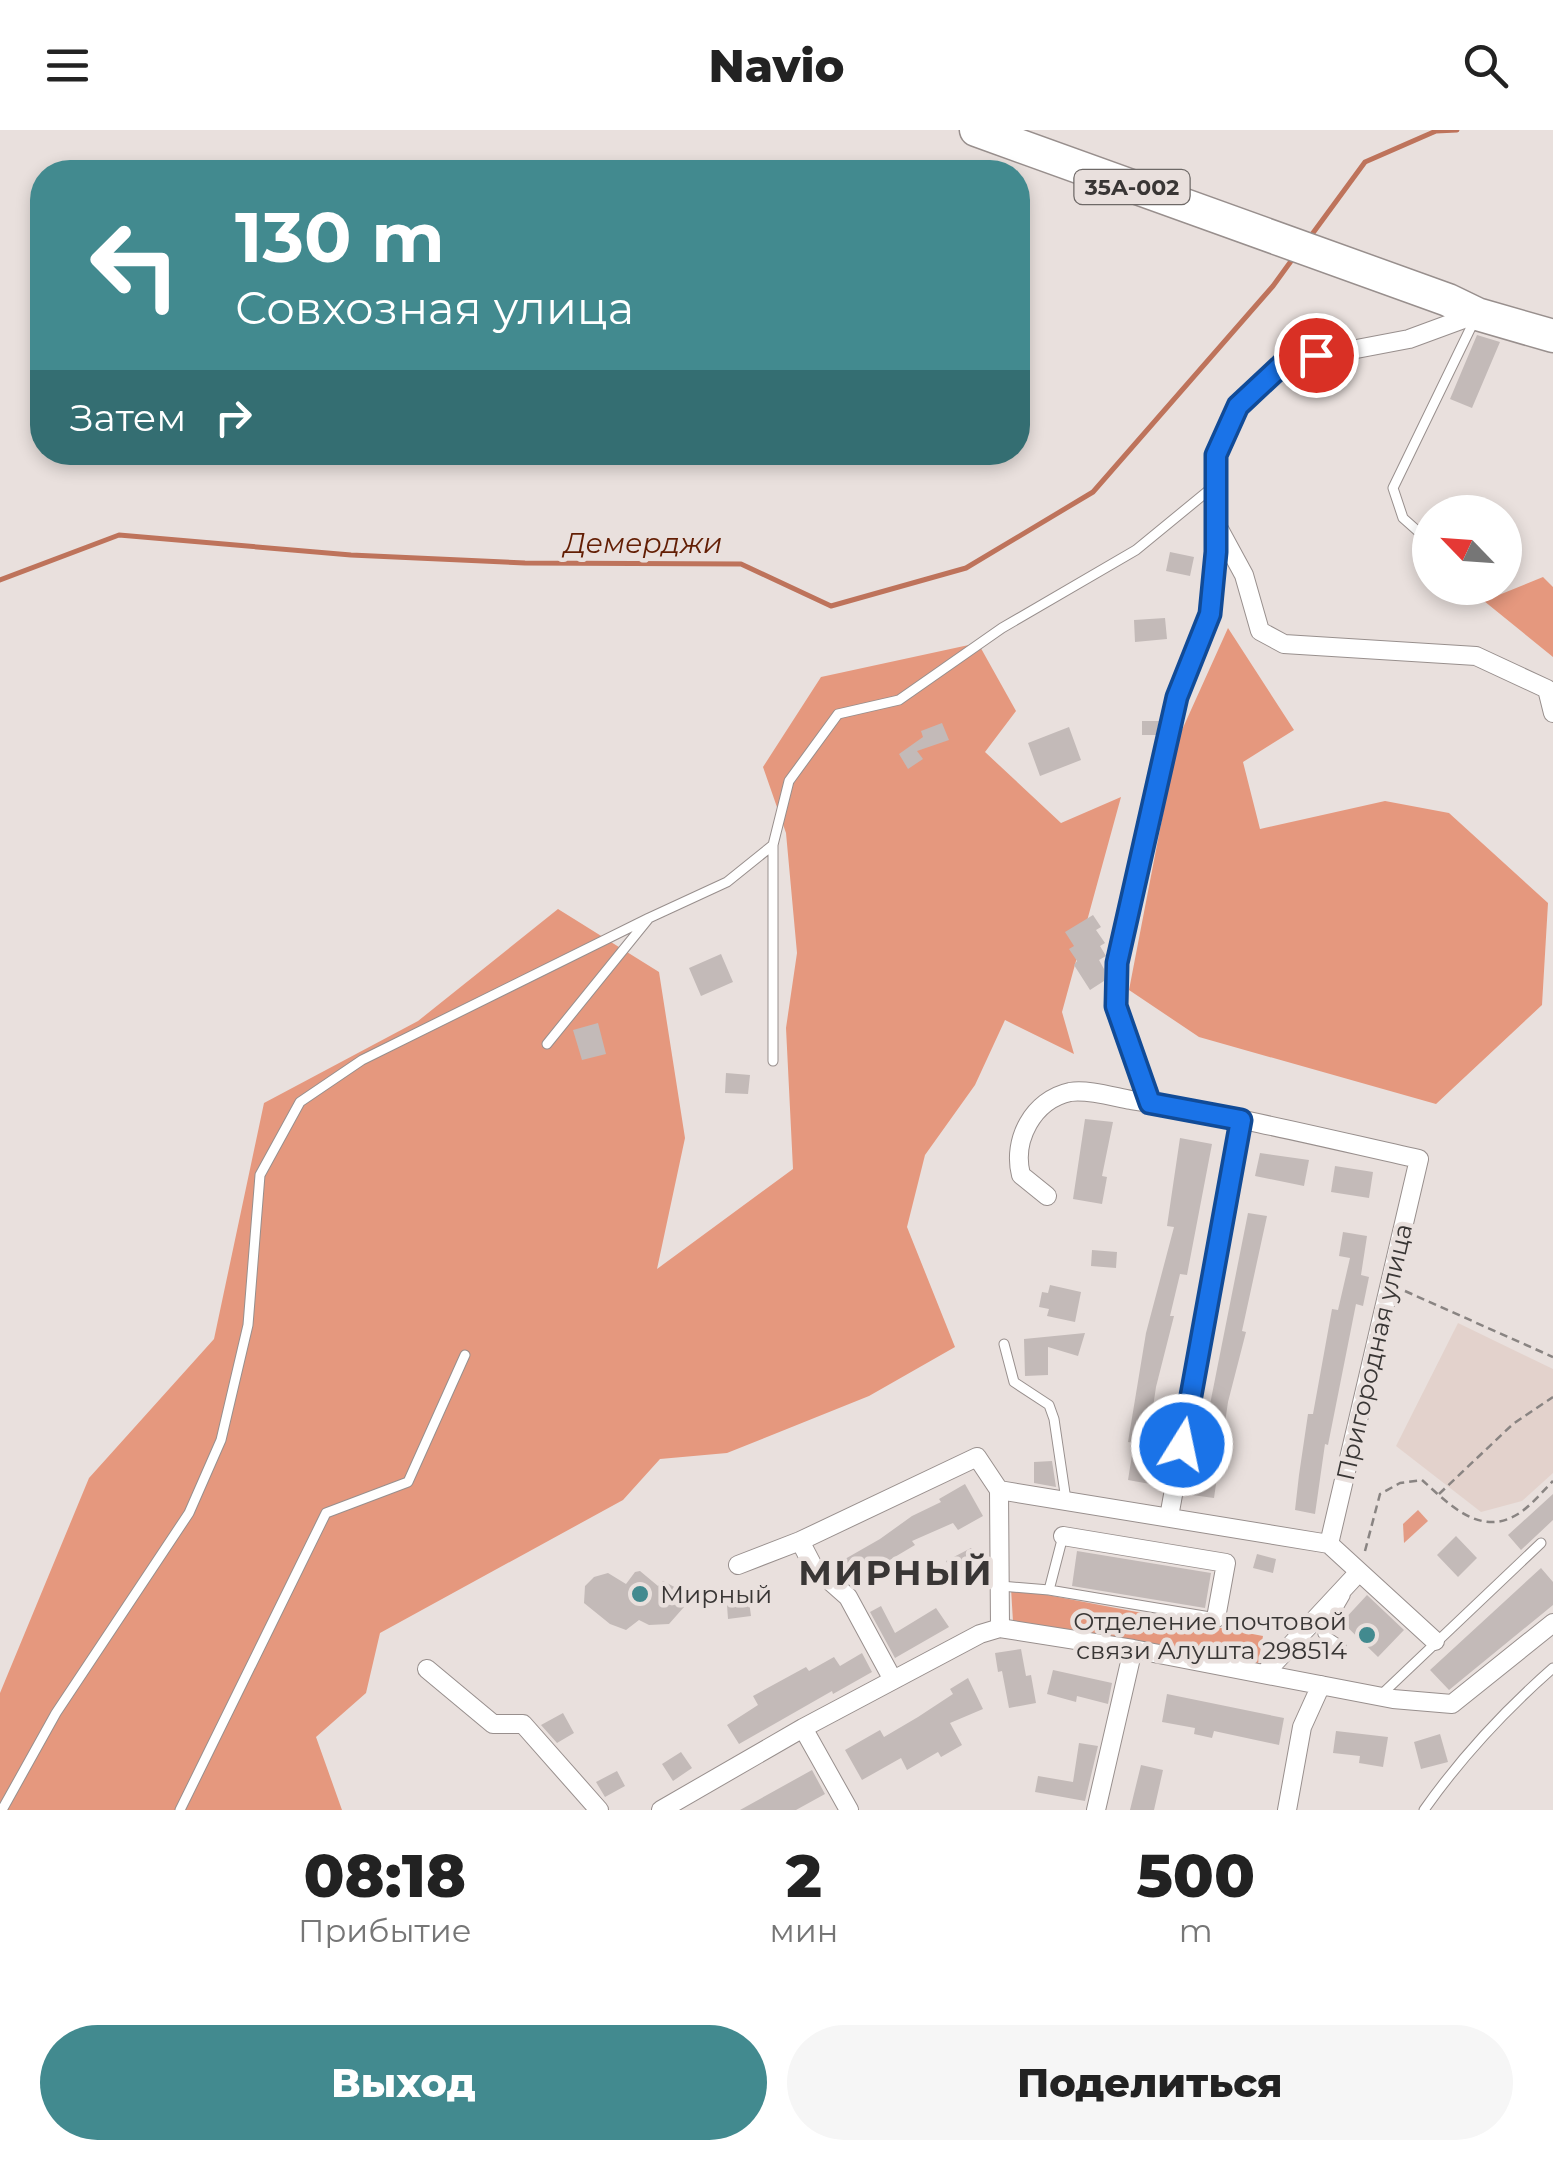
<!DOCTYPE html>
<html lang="ru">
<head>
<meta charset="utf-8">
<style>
	:root { --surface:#fff; --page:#f6f6f6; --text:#222; --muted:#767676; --accent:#428a8f }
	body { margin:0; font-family:Montserrat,sans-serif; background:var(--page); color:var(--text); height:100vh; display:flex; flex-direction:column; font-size:38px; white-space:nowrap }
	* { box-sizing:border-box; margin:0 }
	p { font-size:32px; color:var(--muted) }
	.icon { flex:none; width:55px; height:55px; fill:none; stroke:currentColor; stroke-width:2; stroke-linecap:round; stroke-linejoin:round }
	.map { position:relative; height:1680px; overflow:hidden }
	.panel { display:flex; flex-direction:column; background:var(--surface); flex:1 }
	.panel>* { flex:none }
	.guide { position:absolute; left:30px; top:30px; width:1000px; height:305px; border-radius:40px; box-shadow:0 5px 15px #0003; background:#428a8f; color:#fff; overflow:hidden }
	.needle { width:65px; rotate:295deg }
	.fabs { position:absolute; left:1412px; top:365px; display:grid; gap:20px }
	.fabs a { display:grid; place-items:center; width:110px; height:110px; border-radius:50%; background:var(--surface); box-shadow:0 5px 15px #0003; font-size:50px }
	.pin { position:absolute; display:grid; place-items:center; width:85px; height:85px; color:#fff; margin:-42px; border:5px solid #fff; border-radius:50%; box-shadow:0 2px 10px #0007 }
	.me { position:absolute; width:110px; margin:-55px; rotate:10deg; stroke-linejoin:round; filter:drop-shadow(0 0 8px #0008) }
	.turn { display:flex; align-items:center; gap:35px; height:210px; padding:0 40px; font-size:45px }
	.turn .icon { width:130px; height:130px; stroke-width:2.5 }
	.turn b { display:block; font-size:70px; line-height:85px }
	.then { display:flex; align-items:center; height:95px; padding:0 40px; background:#0003; gap:20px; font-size:38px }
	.eta { display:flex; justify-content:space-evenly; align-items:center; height:170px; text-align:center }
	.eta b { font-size:60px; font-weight:800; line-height:70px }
	.primary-button { display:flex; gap:20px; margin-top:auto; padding:20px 40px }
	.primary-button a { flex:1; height:115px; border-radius:60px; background:var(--accent); color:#fff; font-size:40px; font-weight:800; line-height:115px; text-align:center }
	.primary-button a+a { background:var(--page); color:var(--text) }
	header { display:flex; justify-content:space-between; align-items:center; height:130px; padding:0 40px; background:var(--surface); font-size:45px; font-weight:800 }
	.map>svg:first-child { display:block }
</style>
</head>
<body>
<header><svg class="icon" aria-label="menu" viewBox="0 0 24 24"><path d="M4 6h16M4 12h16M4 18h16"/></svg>Navio<svg class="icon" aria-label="search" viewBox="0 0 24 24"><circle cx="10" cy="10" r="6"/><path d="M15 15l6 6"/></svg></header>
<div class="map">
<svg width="1553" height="1680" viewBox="0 0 1553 1680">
	<rect width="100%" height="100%" fill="#e9e0dd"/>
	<path fill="#e3d2cc" d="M1458,1193L1553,1239V1343L1522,1371L1481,1382L1396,1316Z"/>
	<path fill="#e49b84" d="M1418,1380L1428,1391L1404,1413L1403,1394Z"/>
	<path fill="#e5987e" d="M1543,447L1553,457V527L1484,471Z
		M1228,498L1294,600L1243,632L1260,699L1385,671L1449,683L1548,773L1542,875L1436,974L1199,907L1129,860L1177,611Z
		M978,513L1016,581L985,622L1061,693L1121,667L1062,882L1074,924L1005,890L975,955L925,1025L907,1097L955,1217L869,1266L727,1323L660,1329L623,1370L380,1503L366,1563L316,1607L342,1680H0V1563L89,1348L214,1209L264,973L418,891L558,779L659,842L685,1008L657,1139L793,1039L786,898L797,823L786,703L763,637L821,547Z
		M1011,1458L1263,1506L1257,1539L1013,1492Z"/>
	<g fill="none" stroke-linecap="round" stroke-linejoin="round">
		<path stroke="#be735b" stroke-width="5" d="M1310,107L1365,32L1436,1L1457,0
			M0,450L119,405L351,425L525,433L741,434L831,476L966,438L1093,362L1273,156L1294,127"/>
	</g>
	<path fill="#c3bab8" d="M1477,205L1500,212L1472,278L1450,269Z
		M1170,422L1194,427L1190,446L1166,441Z
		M1165,488L1167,509L1135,512L1134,490Z
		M1142,591H1159L1156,605H1142Z
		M942,593L949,610L917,621L923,629L908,639L899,624L923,607L921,601Z
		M1069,597L1081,630L1040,646L1028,613Z
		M1093,785L1101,797L1096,800L1105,813L1100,816L1106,826L1099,830L1104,839V851L1090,860L1074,835L1077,831L1069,819L1074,816L1065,802Z
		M721,824L733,852L701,866L689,838Z
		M598,893L606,924L582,930L573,900Z
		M726,943L750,945L748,964L725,963Z
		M1085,989L1113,992L1102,1046L1107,1047L1102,1074L1073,1069Z
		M1180,1008L1212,1014L1187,1145L1180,1144L1170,1186H1174L1156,1257L1146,1325L1155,1326L1150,1354L1128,1350L1134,1313L1128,1312L1146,1203L1174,1097L1167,1096Z
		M1260,1023L1309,1030L1304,1056L1255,1046Z
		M1335,1036L1373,1042L1369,1068L1331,1062Z
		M1248,1083L1267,1086L1242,1201L1246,1202L1228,1272L1214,1368L1192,1365Z
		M1343,1102L1367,1106L1361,1145L1369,1147L1363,1176L1356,1174L1328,1315L1325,1314L1315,1384L1295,1380L1299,1345L1308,1284H1313L1332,1179L1338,1180L1350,1128L1339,1126Z
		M1092,1120L1117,1122L1116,1138L1091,1136Z
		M1050,1155L1081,1162L1075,1192L1047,1186L1049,1179L1039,1177L1042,1162L1048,1163Z
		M1085,1203L1078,1226L1048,1217V1245L1025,1246L1024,1209Z
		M1052,1331L1056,1357L1034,1353V1332Z
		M965,1354L983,1386L958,1400L953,1393L912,1411L915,1415L856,1450L845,1429L880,1409L912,1386L941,1372L939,1369Z
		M1553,1364V1390L1521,1420L1508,1405Z
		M1456,1406L1477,1428L1458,1447L1437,1425Z
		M971,1418L981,1437L957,1451L946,1431Z
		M1077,1421L1211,1443L1205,1478L1072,1456Z
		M1257,1424L1276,1429L1273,1443L1253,1438Z
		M1541,1438L1553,1452V1475L1449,1560L1430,1540Z
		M640,1441L658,1456L663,1451L684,1462V1477L669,1494L649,1495L639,1490L626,1500L610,1494L584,1473L585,1456L594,1447L608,1443L626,1454L635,1442Z
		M1367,1465L1404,1500L1378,1527L1342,1492Z
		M749,1471L751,1486L728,1489L727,1475Z
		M881,1476L895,1503L936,1478L949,1497L895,1528L870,1482Z
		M1021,1519L1026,1546L1031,1545L1036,1573L1009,1578L1002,1541L998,1542L995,1523Z
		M862,1523L872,1542L833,1564L832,1561L739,1614L727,1595L758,1575L753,1566L806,1537L809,1541L834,1527L840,1536Z
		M1053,1540L1112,1553L1108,1574L1077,1566L1076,1572L1047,1564Z
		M968,1548L983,1579L950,1593L962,1615L941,1627L938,1622L907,1640L901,1628L862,1650L845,1620L880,1600L884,1607L918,1587L953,1564L950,1559Z
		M1167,1564L1284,1588L1279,1615L1214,1601L1212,1608L1194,1604L1195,1598L1162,1592Z
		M563,1583L574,1603L557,1613L541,1595Z
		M1336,1601L1388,1607L1383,1637L1359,1633L1360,1626L1333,1623Z
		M1440,1604L1448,1632L1421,1639L1414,1612Z
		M1079,1613L1098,1616L1085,1671L1035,1662L1038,1646L1073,1652Z
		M681,1622L692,1638L673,1651L662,1634Z
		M1141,1635L1163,1640L1154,1680H1130Z
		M812,1640L825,1664L796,1680H740Z
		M617,1641L625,1656L605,1667L596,1652Z"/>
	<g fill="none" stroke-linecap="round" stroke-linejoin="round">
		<defs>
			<path id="lane" d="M1430,412L1403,388L1393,358L1474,191
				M547,914L649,788L727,752L773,715
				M773,931V715L789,651L838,584L899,570L1002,498L1136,420L1214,356
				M1004,1214L1014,1252L1049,1275L1054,1289L1066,1370
				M1001,1456L1049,1460L1216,1488
				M1049,1460L1063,1406
				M1341,1516L1323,1504L1345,1466
				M1382,1564L1541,1413
				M2,1680L56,1583L189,1383L221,1310L248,1195L260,1045L300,972L362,930L649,788
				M180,1680L326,1383L408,1352L465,1225
				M1424,1680C1462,1626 1504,1581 1553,1538"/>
			<path id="street" d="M1219,399L1244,445L1260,501L1284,514L1476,526L1547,559L1553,583
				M1150,973L1116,876L1117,833L1177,567L1210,485L1216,422V325L1238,277L1283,233L1409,209L1477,184
				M1047,1066L1021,1045C1012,1010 1033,970 1070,962C1088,959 1114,967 1131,970C1228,984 1324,1008 1419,1029L1329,1414
				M1169,1387L1241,990
				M1063,1406L1226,1433L1216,1488
				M800,1411L813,1436L848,1467L893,1550
				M738,1435L800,1411L977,1327L999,1360
				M1000,1498L999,1360L1329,1414L1435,1511
				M427,1539L493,1594H523L599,1680
				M1264,1544L1359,1442
				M803,1598L849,1680
				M661,1680L803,1598L980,1504L1000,1498L1133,1519L1393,1569L1452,1574L1553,1493
				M1096,1680L1133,1519
				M1287,1680L1302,1597L1321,1555"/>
			<path id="highway" d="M976,0L1448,170L1477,184L1553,206"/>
		</defs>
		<use href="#lane" stroke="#988f8d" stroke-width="11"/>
		<use href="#street" stroke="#988f8d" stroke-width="20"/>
		<use href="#highway" stroke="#988f8d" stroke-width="35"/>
		<path stroke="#898482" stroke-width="2.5" stroke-dasharray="8 5" stroke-linecap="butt" d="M1405,1161L1553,1227
			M1439,1364L1513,1294L1553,1267
			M1365,1421L1380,1364L1400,1353L1422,1350C1448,1373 1480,1408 1518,1384C1531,1376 1542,1362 1553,1351"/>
		<use href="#lane" stroke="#fff" stroke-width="9"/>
		<use href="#street" stroke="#fff" stroke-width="18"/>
		<use href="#highway" stroke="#fff" stroke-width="32"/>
	</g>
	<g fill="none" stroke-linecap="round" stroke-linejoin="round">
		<defs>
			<path id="route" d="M1182,1315L1241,990L1150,973L1116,876L1117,833L1177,567L1210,484L1216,422V325L1238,276L1284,233L1316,225"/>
		</defs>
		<use href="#route" stroke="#114b97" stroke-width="25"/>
		<use href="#route" stroke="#1a73e8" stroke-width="18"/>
	</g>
	<g fill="#428a8f" stroke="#e9e0dd" stroke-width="4">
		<circle cx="640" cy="1464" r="10"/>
		<circle cx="1367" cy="1505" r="10"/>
	</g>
	<g text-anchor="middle" stroke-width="9" stroke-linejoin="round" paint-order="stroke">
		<rect fill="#e9e0dd" stroke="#6e6967" stroke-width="2.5" x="1074.5" y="40" width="115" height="34" rx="8"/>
		<g font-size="22" font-weight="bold" fill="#393635">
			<text x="1132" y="65">35А-002</text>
		</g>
		<g font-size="25" fill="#393635" stroke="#e9e0dd">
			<text transform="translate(1374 1222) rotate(-77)" y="9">Пригородная улица</text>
		</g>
		<g font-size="25" fill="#393635" stroke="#e9e0dd" text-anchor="start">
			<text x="660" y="1473">Мирный</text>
			<text x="1347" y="1500" text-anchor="end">Отделение почтовой<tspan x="1347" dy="29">связи Алушта 298514</tspan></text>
		</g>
		<g font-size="28" font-style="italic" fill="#631e04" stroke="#e9e0dd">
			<text x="643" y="423">Демерджи</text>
		</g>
		<g font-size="35" font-weight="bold" letter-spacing="2.5" fill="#393635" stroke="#e9e0dd">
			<text x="896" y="1455">МИРНЫЙ</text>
		</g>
	</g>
</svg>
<div class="fabs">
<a><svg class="needle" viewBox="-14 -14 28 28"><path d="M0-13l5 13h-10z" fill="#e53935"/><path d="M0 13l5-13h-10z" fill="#767676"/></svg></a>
</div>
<div class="pin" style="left:1316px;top:225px;background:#d93025"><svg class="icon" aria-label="arrive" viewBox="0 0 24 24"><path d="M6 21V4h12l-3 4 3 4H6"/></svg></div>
<svg class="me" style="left:1182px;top:1315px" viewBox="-20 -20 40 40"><circle r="17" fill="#1a73e8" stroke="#fff" stroke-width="3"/><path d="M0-11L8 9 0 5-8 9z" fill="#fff"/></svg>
<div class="guide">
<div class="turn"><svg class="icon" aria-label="left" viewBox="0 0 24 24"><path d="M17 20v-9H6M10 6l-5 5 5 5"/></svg><div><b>130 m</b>Совхозная улица</div></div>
<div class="then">Затем<svg class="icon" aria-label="right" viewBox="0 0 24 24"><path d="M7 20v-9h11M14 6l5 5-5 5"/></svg></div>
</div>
</div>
<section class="panel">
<div class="eta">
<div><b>08:18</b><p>Прибытие</p></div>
<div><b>2</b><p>мин</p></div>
<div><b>500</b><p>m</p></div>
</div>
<div class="primary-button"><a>Выход</a><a>Поделиться</a></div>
</section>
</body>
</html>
